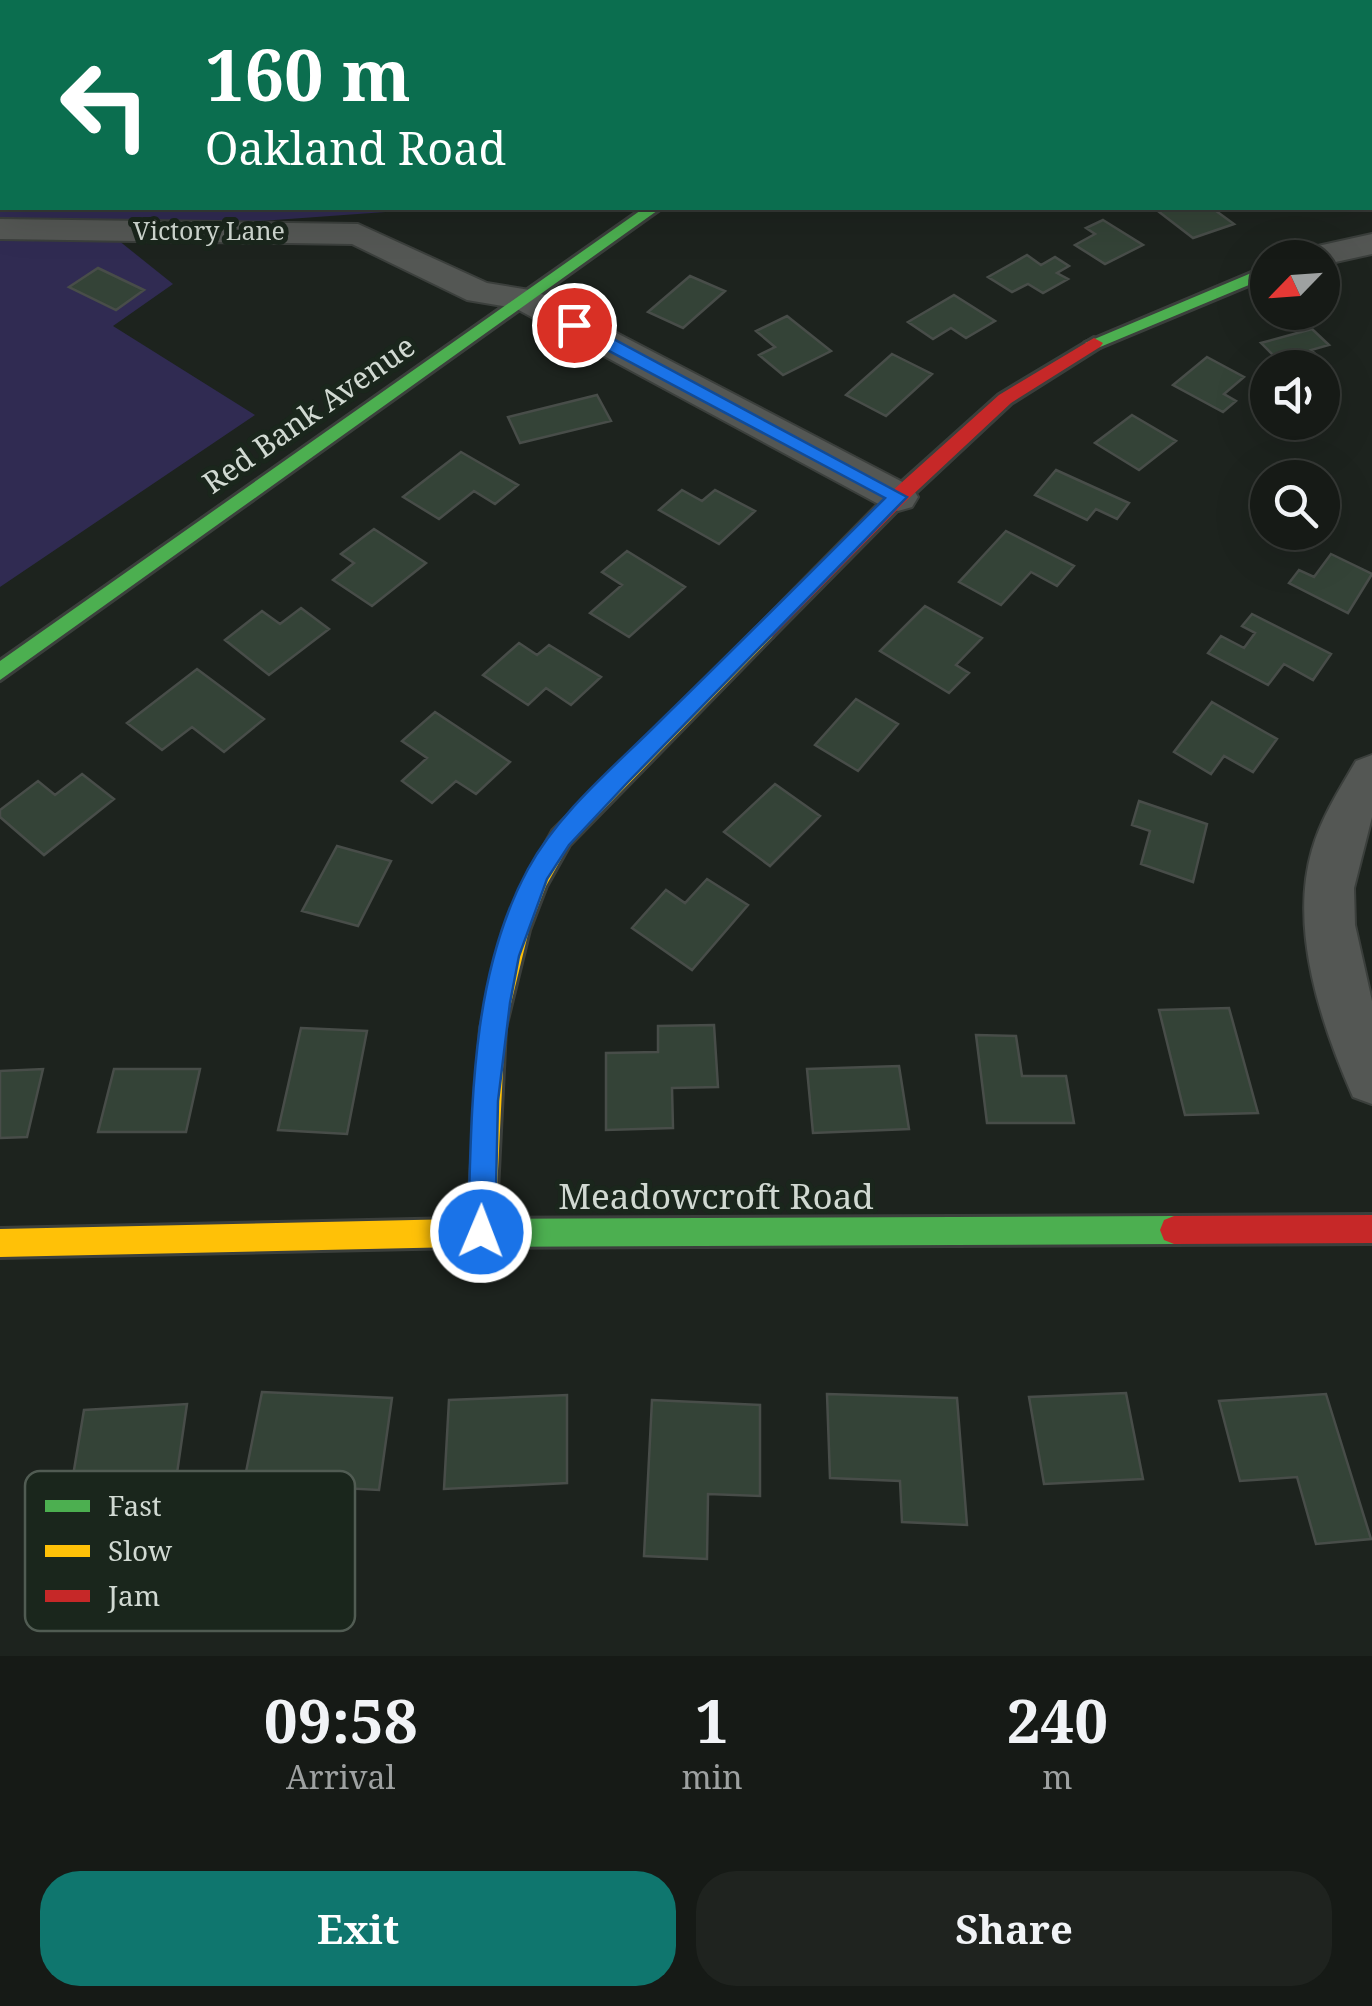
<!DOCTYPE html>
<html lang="en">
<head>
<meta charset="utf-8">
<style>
	:root { --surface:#161a16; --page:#1f231f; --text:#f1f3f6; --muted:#9ea1a1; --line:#353835; --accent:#0f766e }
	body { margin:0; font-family:"Noto Serif",serif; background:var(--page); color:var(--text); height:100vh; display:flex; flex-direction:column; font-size:38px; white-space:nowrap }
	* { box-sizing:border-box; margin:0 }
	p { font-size:32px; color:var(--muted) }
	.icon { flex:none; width:55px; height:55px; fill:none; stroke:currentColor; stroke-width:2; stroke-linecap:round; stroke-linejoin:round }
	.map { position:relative; height:1656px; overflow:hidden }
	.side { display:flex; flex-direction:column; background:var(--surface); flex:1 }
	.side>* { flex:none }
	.banner { position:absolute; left:0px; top:0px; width:1372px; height:210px; box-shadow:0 10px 40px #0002,0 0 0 2px var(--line); background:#0b6e4f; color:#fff; overflow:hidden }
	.needle { width:65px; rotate:245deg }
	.tools { position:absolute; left:1250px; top:240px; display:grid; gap:20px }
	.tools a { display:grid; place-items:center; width:90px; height:90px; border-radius:50%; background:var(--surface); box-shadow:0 10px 40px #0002,0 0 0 2px var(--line); font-size:50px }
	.pin { position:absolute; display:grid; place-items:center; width:85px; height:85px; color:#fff; margin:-42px; border:5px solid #fff; border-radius:50%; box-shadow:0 2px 10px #0007 }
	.me { position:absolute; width:110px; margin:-55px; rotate:1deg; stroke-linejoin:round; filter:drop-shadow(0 0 8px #0008) }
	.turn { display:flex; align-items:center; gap:35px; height:210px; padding:0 40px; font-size:45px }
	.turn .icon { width:130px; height:130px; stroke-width:2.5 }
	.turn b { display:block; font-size:70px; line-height:85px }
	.eta { display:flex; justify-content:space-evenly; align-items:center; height:170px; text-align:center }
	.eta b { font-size:60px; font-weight:700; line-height:70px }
	.cta { display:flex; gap:20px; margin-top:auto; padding:20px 40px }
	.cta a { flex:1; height:115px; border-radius:40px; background:var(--accent); color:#fff; font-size:40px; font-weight:700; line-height:115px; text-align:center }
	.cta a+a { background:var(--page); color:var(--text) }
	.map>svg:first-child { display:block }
</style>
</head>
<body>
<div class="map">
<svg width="1372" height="1656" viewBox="0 0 1372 1656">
	<rect width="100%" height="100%" fill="#1d231e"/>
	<path fill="#302b52" d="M0,0H223L2,2V208H441L108,232L173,284L113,326L255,415L0,587Z"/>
	<path fill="#344337" stroke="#484d49" stroke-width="2.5" d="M1154,208H1212L1234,224L1193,238Z
		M1103,220L1143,245L1105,264L1075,245L1095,234L1086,228Z
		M1027,255L1041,265L1055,257L1069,266L1057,273L1068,279L1043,293L1028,284L1012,292L988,277Z
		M98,268L144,290L116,310L69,287Z
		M690,276L725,291L683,328L648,312Z
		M954,295L995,321L966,338L951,328L933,339L908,322Z
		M787,316L831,351L783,375L759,355L775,347L756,331Z
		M1312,329L1329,345L1311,350L1325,363L1286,368L1261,343Z
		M892,354L932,374L886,416L846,395Z
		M1207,357L1244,377L1224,394L1236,401L1223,412L1173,385Z
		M597,395L611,421L520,443L508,417Z
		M1132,415L1176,441L1139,470L1095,443Z
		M461,452L518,485L495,504L474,491L439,519L403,497Z
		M1056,470L1129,503L1117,519L1096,509L1087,520L1035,495Z
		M682,490L702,501L715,490L755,511L719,544L659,510Z
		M374,529L426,563L372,606L333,580L354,563L341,554Z
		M1006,531L1074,566L1057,586L1031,572L1001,605L959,582Z
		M627,551L685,587L629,637L590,613L622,585L602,572Z
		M1331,554L1372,574L1348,613L1289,583L1299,570L1314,577Z
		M925,606L982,638L956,665L969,673L949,693L880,651Z
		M301,608L329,629L269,675L225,640L262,611L280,624Z
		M1252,614L1331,654L1313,680L1284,664L1268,685L1208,653L1221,636L1244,648L1255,633L1242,626Z
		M519,643L537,655L549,645L601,677L571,705L546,688L528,705L483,675Z
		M197,669L264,719L224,752L192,727L162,750L127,723Z
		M856,699L898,724L858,771L815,745Z
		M1212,702L1277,739L1253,772L1224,756L1211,774L1174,752Z
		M435,712L510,762L476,794L456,781L432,803L402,781L427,758L402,741Z
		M82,774L114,799L44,855L0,817V810L38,781L55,795Z
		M775,784L820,816L770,866L724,832Z
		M1139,801L1207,824L1193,882L1141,864L1150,831L1132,825Z
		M337,846L391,861L358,926L302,911Z
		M707,879L748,905L692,970L632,928L666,890L685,903Z
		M1229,1008L1258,1113L1185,1115L1159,1010Z
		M714,1025L718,1087L672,1088L673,1128L606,1130V1053L658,1052V1026Z
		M301,1028L367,1031L347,1134L278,1130Z
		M976,1035L1016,1036L1022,1076H1066L1074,1123H987Z
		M899,1066L909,1129L813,1133L807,1069Z
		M43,1069L27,1137L0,1138V1071Z
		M114,1069H200L186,1132H98Z
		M262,1392L392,1398L379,1490L303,1486L298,1516L238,1512Z
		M1126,1393L1143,1479L1044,1484L1029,1397Z
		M827,1394L957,1398L967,1525L902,1522L900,1481L830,1478Z
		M1326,1394L1371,1539L1316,1544L1297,1477L1240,1481L1219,1401Z
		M567,1395V1483L444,1489L449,1400Z
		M652,1400L760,1405V1496L708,1494L707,1559L644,1556Z
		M187,1404L175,1487L70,1494L84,1410Z"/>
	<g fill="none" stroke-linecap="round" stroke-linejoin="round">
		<defs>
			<path id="street" d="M252,0H280V2H252Z
				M373,0H406L407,2H375Z
				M797,0H830L831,2H799Z
				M870,0H899L900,2H872Z
				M1370,9H1372V25H1370Z
				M0,219L358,224L487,283L536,291L912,487L918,497L912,507L898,511L884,507L515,308L467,300L352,244L0,239Z
				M1372,234V254L1322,265V258H1290L1295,251Z
				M1372,755V817L1354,888L1355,925L1372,1001V1104L1353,1097C1321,1024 1289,929 1312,850C1321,818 1339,790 1356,761Z"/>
			<path id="fast" d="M644,208H661L0,680V661Z
				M1268,266V277L1100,347L1094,348L1085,343Z
				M1174,1216L1184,1220L1188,1230L1184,1240L1174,1244L459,1247L449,1243L445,1233L449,1223L459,1219Z"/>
			<path id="slow" d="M765,624L772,627L775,632L772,637L569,845L546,886L529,930L505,1028L495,1232L491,1242L481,1246L470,1239L459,1247L0,1257V1229L459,1219L468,1223L481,1028L505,930L528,876L553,831L758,627Z"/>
			<path id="jam" d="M1094,338L1103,343L1100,347L1011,403L905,502L772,637H758L755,632L758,627L891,492L999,395Z
				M1372,1215V1243L1174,1244L1164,1240L1160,1230L1164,1220L1174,1216Z"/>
		</defs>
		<use href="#street" stroke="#3b3f3c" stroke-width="4"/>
		<use href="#fast" stroke="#3b3f3c" stroke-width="6"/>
		<use href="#slow" stroke="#3b3f3c" stroke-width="6"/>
		<use href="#jam" stroke="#3b3f3c" stroke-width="6"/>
		<use href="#street" fill="#545754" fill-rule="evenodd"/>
		<use href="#fast" fill="#4caf50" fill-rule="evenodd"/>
		<use href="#slow" fill="#ffc107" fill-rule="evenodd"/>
		<use href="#jam" fill="#c62828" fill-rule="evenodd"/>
	</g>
	<path fill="#1a73e8" stroke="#114b97" stroke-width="2.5" d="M568,321H580L907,497L628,782L569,845L547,879L519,956L510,1003L498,1101L495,1232L491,1242L481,1246L472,1242L468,1232C472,1113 469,977 528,869C559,812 614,767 659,722C735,648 810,573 885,498L568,329Z"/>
	<g text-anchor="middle" stroke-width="10" stroke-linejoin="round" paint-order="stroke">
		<g font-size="25" fill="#d1d9d2" stroke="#1a261c">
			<text x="209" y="240">Victory Lane</text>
		</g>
		<g font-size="30" fill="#d1d9d2" stroke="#1a261c">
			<text transform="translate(309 415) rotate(-35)" y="10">Red Bank Avenue</text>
		</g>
		<g font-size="35" fill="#d1d9d2" stroke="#1a261c">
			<text x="716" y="1209">Meadowcroft Road</text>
		</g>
	</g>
	<rect x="25" y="1471" width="330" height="160" rx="15" fill="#1a261c" stroke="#515c53" stroke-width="2.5"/>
	<rect x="45" y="1500" width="45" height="12" fill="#4caf50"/>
	<rect x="45" y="1545" width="45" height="12" fill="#ffc107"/>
	<rect x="45" y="1590" width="45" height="12" fill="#c62828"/>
	<g font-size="28" fill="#d1d9d2">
		<text x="108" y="1516">Fast</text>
		<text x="108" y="1561">Slow</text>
		<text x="108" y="1606">Jam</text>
	</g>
</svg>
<div class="tools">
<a><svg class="needle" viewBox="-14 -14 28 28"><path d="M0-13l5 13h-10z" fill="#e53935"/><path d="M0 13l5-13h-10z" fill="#9ea1a1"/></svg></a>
<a><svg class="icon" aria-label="sound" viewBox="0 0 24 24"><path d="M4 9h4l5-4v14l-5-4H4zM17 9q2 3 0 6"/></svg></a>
<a><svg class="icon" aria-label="search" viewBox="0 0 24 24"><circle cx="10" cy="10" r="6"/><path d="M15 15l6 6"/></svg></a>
</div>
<div class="pin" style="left:574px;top:325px;background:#d93025"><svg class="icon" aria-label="arrive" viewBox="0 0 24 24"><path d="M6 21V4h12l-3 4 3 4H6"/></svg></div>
<svg class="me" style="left:481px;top:1232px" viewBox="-20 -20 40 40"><circle r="17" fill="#1a73e8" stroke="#fff" stroke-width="3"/><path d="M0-11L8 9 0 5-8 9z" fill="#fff"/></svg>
<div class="banner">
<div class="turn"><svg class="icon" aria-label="left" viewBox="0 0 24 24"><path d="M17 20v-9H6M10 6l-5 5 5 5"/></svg><div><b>160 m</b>Oakland Road</div></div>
</div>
</div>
<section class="side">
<div class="eta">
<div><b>09:58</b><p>Arrival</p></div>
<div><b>1</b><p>min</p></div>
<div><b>240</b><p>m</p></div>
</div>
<div class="cta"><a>Exit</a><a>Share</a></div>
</section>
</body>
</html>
